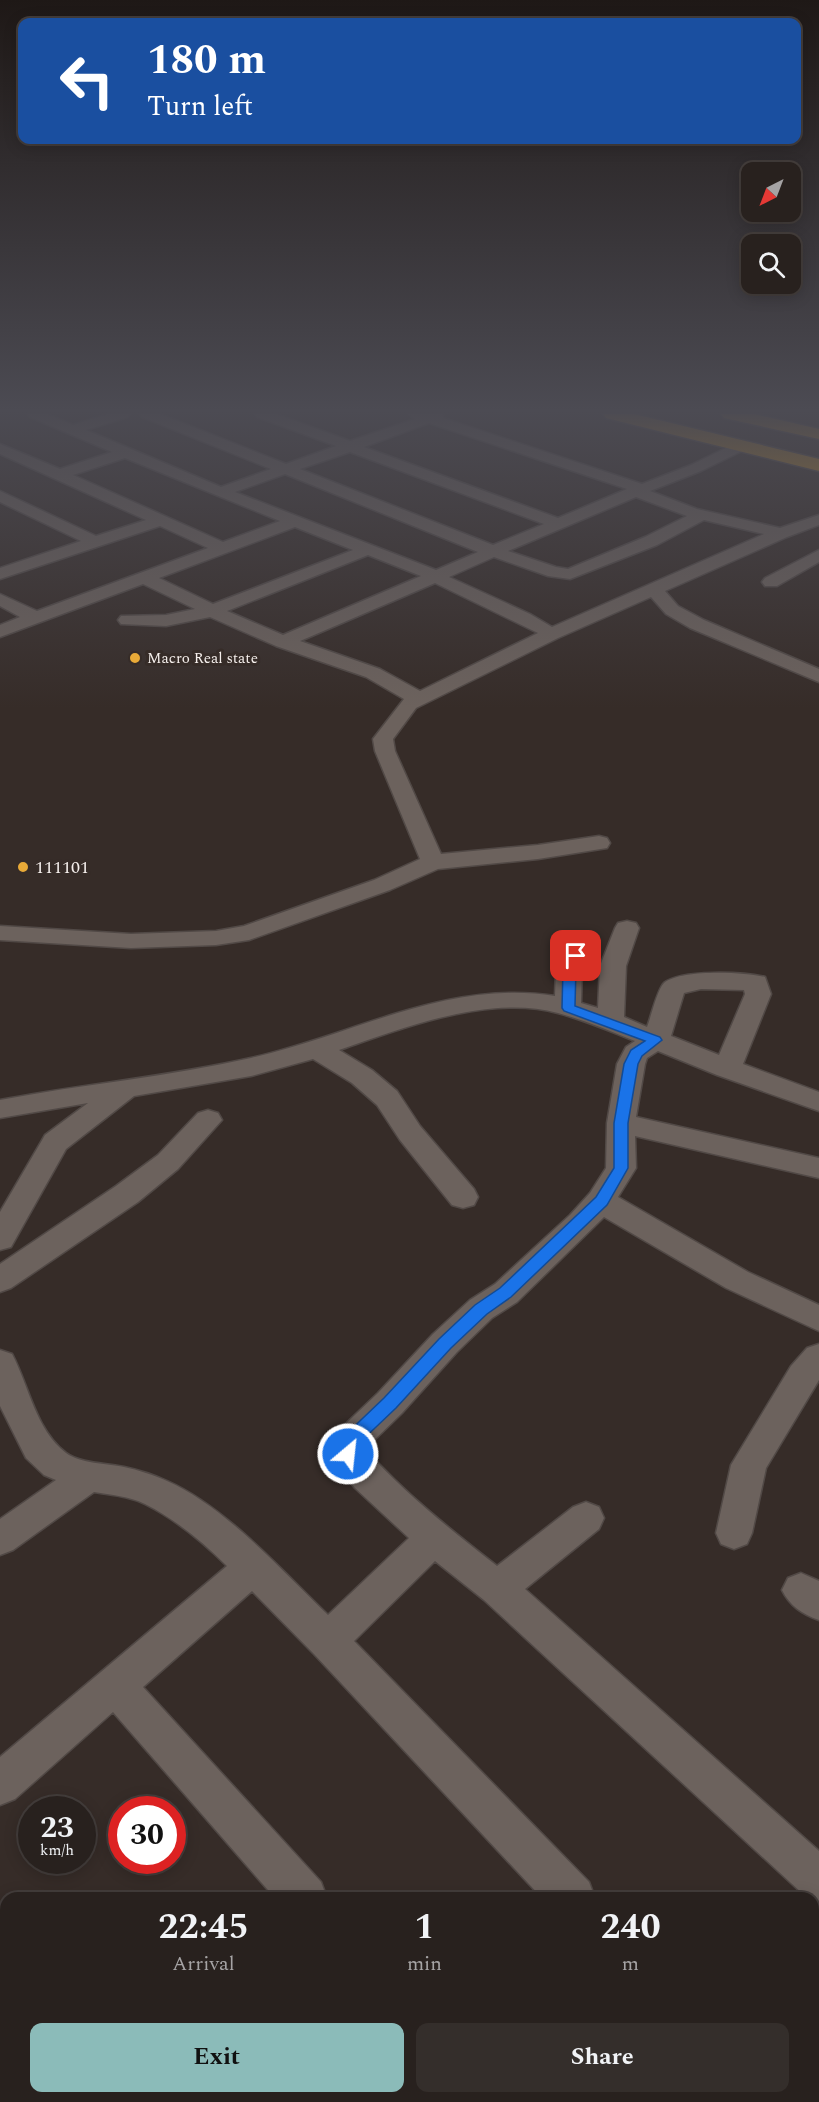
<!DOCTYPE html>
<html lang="en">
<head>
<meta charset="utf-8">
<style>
	:root { --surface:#28211e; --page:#342e2b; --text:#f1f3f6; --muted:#a5a3a4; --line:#443e3c; --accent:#8bbbb9 }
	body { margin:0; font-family:Spectral,serif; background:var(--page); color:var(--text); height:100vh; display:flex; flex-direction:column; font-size:22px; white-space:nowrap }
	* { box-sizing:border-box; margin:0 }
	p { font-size:20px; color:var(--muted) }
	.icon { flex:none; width:33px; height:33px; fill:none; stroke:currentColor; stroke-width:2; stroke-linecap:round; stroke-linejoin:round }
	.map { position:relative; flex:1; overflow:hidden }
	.panel { position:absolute; left:0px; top:1892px; width:819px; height:212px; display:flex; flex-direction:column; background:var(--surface); border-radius:18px 18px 0 0; box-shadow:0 3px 15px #0003,0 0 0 2px var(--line) }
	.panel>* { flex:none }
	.hud { position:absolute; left:18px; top:18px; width:783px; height:126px; border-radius:12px; box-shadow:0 3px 15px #0003,0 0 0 2px var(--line); background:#1a4fa0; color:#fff; overflow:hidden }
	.needle { width:39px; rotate:222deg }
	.controls { position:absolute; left:741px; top:162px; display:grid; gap:12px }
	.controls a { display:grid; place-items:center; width:60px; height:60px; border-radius:12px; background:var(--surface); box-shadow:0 3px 15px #0003,0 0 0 2px var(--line); font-size:30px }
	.speed { position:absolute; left:18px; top:1796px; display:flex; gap:12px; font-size:30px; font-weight:700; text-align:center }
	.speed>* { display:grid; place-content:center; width:78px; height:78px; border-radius:50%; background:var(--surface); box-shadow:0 3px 15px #0003,0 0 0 2px var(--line); line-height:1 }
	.speed small { font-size:15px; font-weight:400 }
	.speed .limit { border:9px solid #d22; background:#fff; color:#111 }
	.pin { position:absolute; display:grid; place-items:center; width:51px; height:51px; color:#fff; margin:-26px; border-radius:12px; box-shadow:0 3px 9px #0006 }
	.me { position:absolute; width:66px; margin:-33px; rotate:28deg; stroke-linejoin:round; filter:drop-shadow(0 0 4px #0008) }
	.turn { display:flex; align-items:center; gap:21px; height:126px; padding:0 30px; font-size:27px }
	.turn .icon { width:78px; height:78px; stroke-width:2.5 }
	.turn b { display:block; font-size:42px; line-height:51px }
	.eta { display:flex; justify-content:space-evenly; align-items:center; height:102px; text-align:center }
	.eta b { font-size:36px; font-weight:700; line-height:42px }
	.primary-button { display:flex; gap:12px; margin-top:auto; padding:12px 30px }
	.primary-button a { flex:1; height:69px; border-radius:12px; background:var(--accent); color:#111; font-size:24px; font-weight:700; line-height:69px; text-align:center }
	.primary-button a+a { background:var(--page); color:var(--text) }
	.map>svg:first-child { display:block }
</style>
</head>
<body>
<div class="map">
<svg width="819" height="2102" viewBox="0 0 819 2102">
	<rect width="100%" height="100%" fill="#362c28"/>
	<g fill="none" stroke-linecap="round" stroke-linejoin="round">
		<defs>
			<path id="minor" d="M28,414H47L73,425L108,414H130L128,417L86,430L221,487L271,469L142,417L140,414H160L286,464L336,446L257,417L255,414H276L350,441L415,419L408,414H443V418L642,484L691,465L734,444H744L746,447L744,450L701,471L650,491L697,509L780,528L819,515V525L787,537L665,591L678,606L704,620L819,669V682L690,628L666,614L651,597L558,638L416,708L393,739L395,751L441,854L538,845L599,836L607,838L610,843L607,848L538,859L438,869L390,890L249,940L216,945L131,948L0,940V926L131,934L216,931L244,926L374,880L420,859L375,751L373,739L404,699L366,677L276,646L210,617L166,626L121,624L118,620L121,616L166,615L195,609L143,584L0,637V625L20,617L0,606V594L37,611L208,548L160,526L0,579V568L81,541L0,502V491L96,536L146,520L0,454V444L60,469L112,452L30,417ZM429,423L627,489L558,518L364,447ZM350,452L544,524L493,545L300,469ZM125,458L280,521L223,542L73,475ZM285,474L478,552L436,570L235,492ZM636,497L687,516L645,537L568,569L556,567L508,551ZM704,520L764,534L552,627L530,614L449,577L494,557L548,576L570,579L657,545ZM295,527L353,550L213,604L159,578ZM368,555L421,576L283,635L227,611ZM435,583L538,633L420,691L380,669L300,641Z
				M819,550V562L777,586H765L762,582L765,578Z
				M627,921L636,923L639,928L626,966L624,1017L647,1027C651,1017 657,990 664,983C681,969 744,972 765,977L771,994L743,1064L819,1092V1111L717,1075L658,1051L647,1058L645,1064L636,1117L819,1158V1178L635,1136L636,1168L618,1197L748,1272L819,1305V1331L726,1288L604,1217L517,1302L492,1318L457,1352L402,1413L365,1449C404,1493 451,1530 497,1566L573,1507L586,1502L599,1507L604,1518L599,1529L525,1589L819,1851V1902L804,1895L484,1600L435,1561L354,1641L589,1882L595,1898H542L314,1654L252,1591L143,1687L321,1882L327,1898H275L113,1712L15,1799L0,1805V1757L227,1566C203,1542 175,1519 145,1504C129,1496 111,1495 94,1492L13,1550L0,1555V1519L56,1480L44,1475L26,1458L0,1406V1350L12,1354C29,1386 35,1429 66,1453C81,1464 106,1463 124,1467C138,1470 154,1475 167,1481C226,1507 282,1571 328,1615L409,1538L355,1488L336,1464L330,1454V1444L335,1434L378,1393L433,1334L470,1300L495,1284L570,1215L590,1193L606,1168L607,1123L617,1064L626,1047L635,1041C610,1031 584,1020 558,1013C489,994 403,1028 339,1050L372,1070L397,1091L420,1126L474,1189L478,1197L474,1205L463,1208L452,1205L400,1140L377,1105L352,1083L313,1059L251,1076L134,1096L66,1149L11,1247L0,1250V1212L41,1142L45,1135L88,1103L0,1118V1100C83,1084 168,1077 251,1058C353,1035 448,979 555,996L556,968L567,951L576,948L585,951L589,956L582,968L581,1003L598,1008L600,966L615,928L618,923ZM701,989L744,990L745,994L719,1055L671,1036L684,993Z
				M208,1110L218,1113L222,1120L178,1169L138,1202L11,1288L0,1292V1264L116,1186L158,1155L198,1113Z
				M819,1344V1380L766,1468L752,1533L747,1544L734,1549L721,1544L716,1533L731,1465L791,1366L807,1348Z
				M801,1573L819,1581V1620C802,1614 790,1606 782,1590L788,1578Z
				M0,1963L6,1966V2018L0,2015Z
				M56,2097H106L108,2102H58Z
				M460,2097H510L512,2102H462Z
				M575,2097H625L623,2102H573Z
				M742,2097H793L795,2102H744Z"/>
			<path id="highway" d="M603,414H634L819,459V471L606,418Z
				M721,414H754L819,429V439L724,418Z"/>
		</defs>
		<use href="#minor" stroke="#514946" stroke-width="3"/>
		<use href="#highway" stroke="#514946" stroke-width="3"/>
		<use href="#minor" fill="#6c625d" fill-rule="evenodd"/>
		<use href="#highway" fill="#c38d23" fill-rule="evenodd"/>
	</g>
	<linearGradient id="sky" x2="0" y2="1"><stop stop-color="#1e1816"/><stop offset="0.58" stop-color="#4c4b53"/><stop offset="1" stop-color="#4c4b53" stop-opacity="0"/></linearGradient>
	<rect width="819" height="708" fill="url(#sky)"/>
	<path fill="#1a73e8" stroke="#114b97" stroke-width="1.5" d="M576,952L582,956L576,968L575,1006L660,1037L662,1040L642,1056L638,1064L628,1123V1168L607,1205L511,1297L487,1314L451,1348L396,1408L356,1446L354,1460L348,1462L341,1460L338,1444L341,1439L384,1398L439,1339L475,1305L500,1288L596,1197L614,1168V1123L624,1064L631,1050L645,1041L564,1011L562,1008L563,968L571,954Z"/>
	<g fill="#e9aa38" stroke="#362c28" stroke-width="2">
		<circle cx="135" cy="658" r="6"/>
		<circle cx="23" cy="867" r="6"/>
	</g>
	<g text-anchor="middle" stroke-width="6" stroke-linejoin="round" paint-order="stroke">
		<g font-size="15" fill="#f5efec" stroke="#362c28" text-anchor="start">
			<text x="147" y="663">Macro Real state</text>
		</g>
		<g font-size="18" fill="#f5efec" stroke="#362c28" text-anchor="start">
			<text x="35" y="873">111101</text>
		</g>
	</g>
</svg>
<div class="controls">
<a><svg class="needle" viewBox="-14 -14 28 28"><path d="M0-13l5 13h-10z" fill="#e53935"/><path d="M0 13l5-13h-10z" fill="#a5a3a4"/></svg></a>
<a><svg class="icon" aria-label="search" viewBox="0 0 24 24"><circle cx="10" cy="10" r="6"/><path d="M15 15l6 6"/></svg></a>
</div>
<div class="speed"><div>23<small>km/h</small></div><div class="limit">30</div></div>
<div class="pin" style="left:576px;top:956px;background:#d93025"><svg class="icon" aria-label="arrive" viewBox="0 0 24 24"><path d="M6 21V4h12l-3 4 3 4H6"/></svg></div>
<svg class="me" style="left:348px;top:1454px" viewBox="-20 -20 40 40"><circle r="17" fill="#1a73e8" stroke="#fff" stroke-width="3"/><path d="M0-11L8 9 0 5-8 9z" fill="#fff"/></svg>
<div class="hud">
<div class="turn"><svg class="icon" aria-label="left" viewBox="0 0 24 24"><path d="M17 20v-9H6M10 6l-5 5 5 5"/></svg><div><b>180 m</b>Turn left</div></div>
</div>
<section class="panel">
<div class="eta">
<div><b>22:45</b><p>Arrival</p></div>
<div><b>1</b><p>min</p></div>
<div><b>240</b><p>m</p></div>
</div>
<div class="primary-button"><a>Exit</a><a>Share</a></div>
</section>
</div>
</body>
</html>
